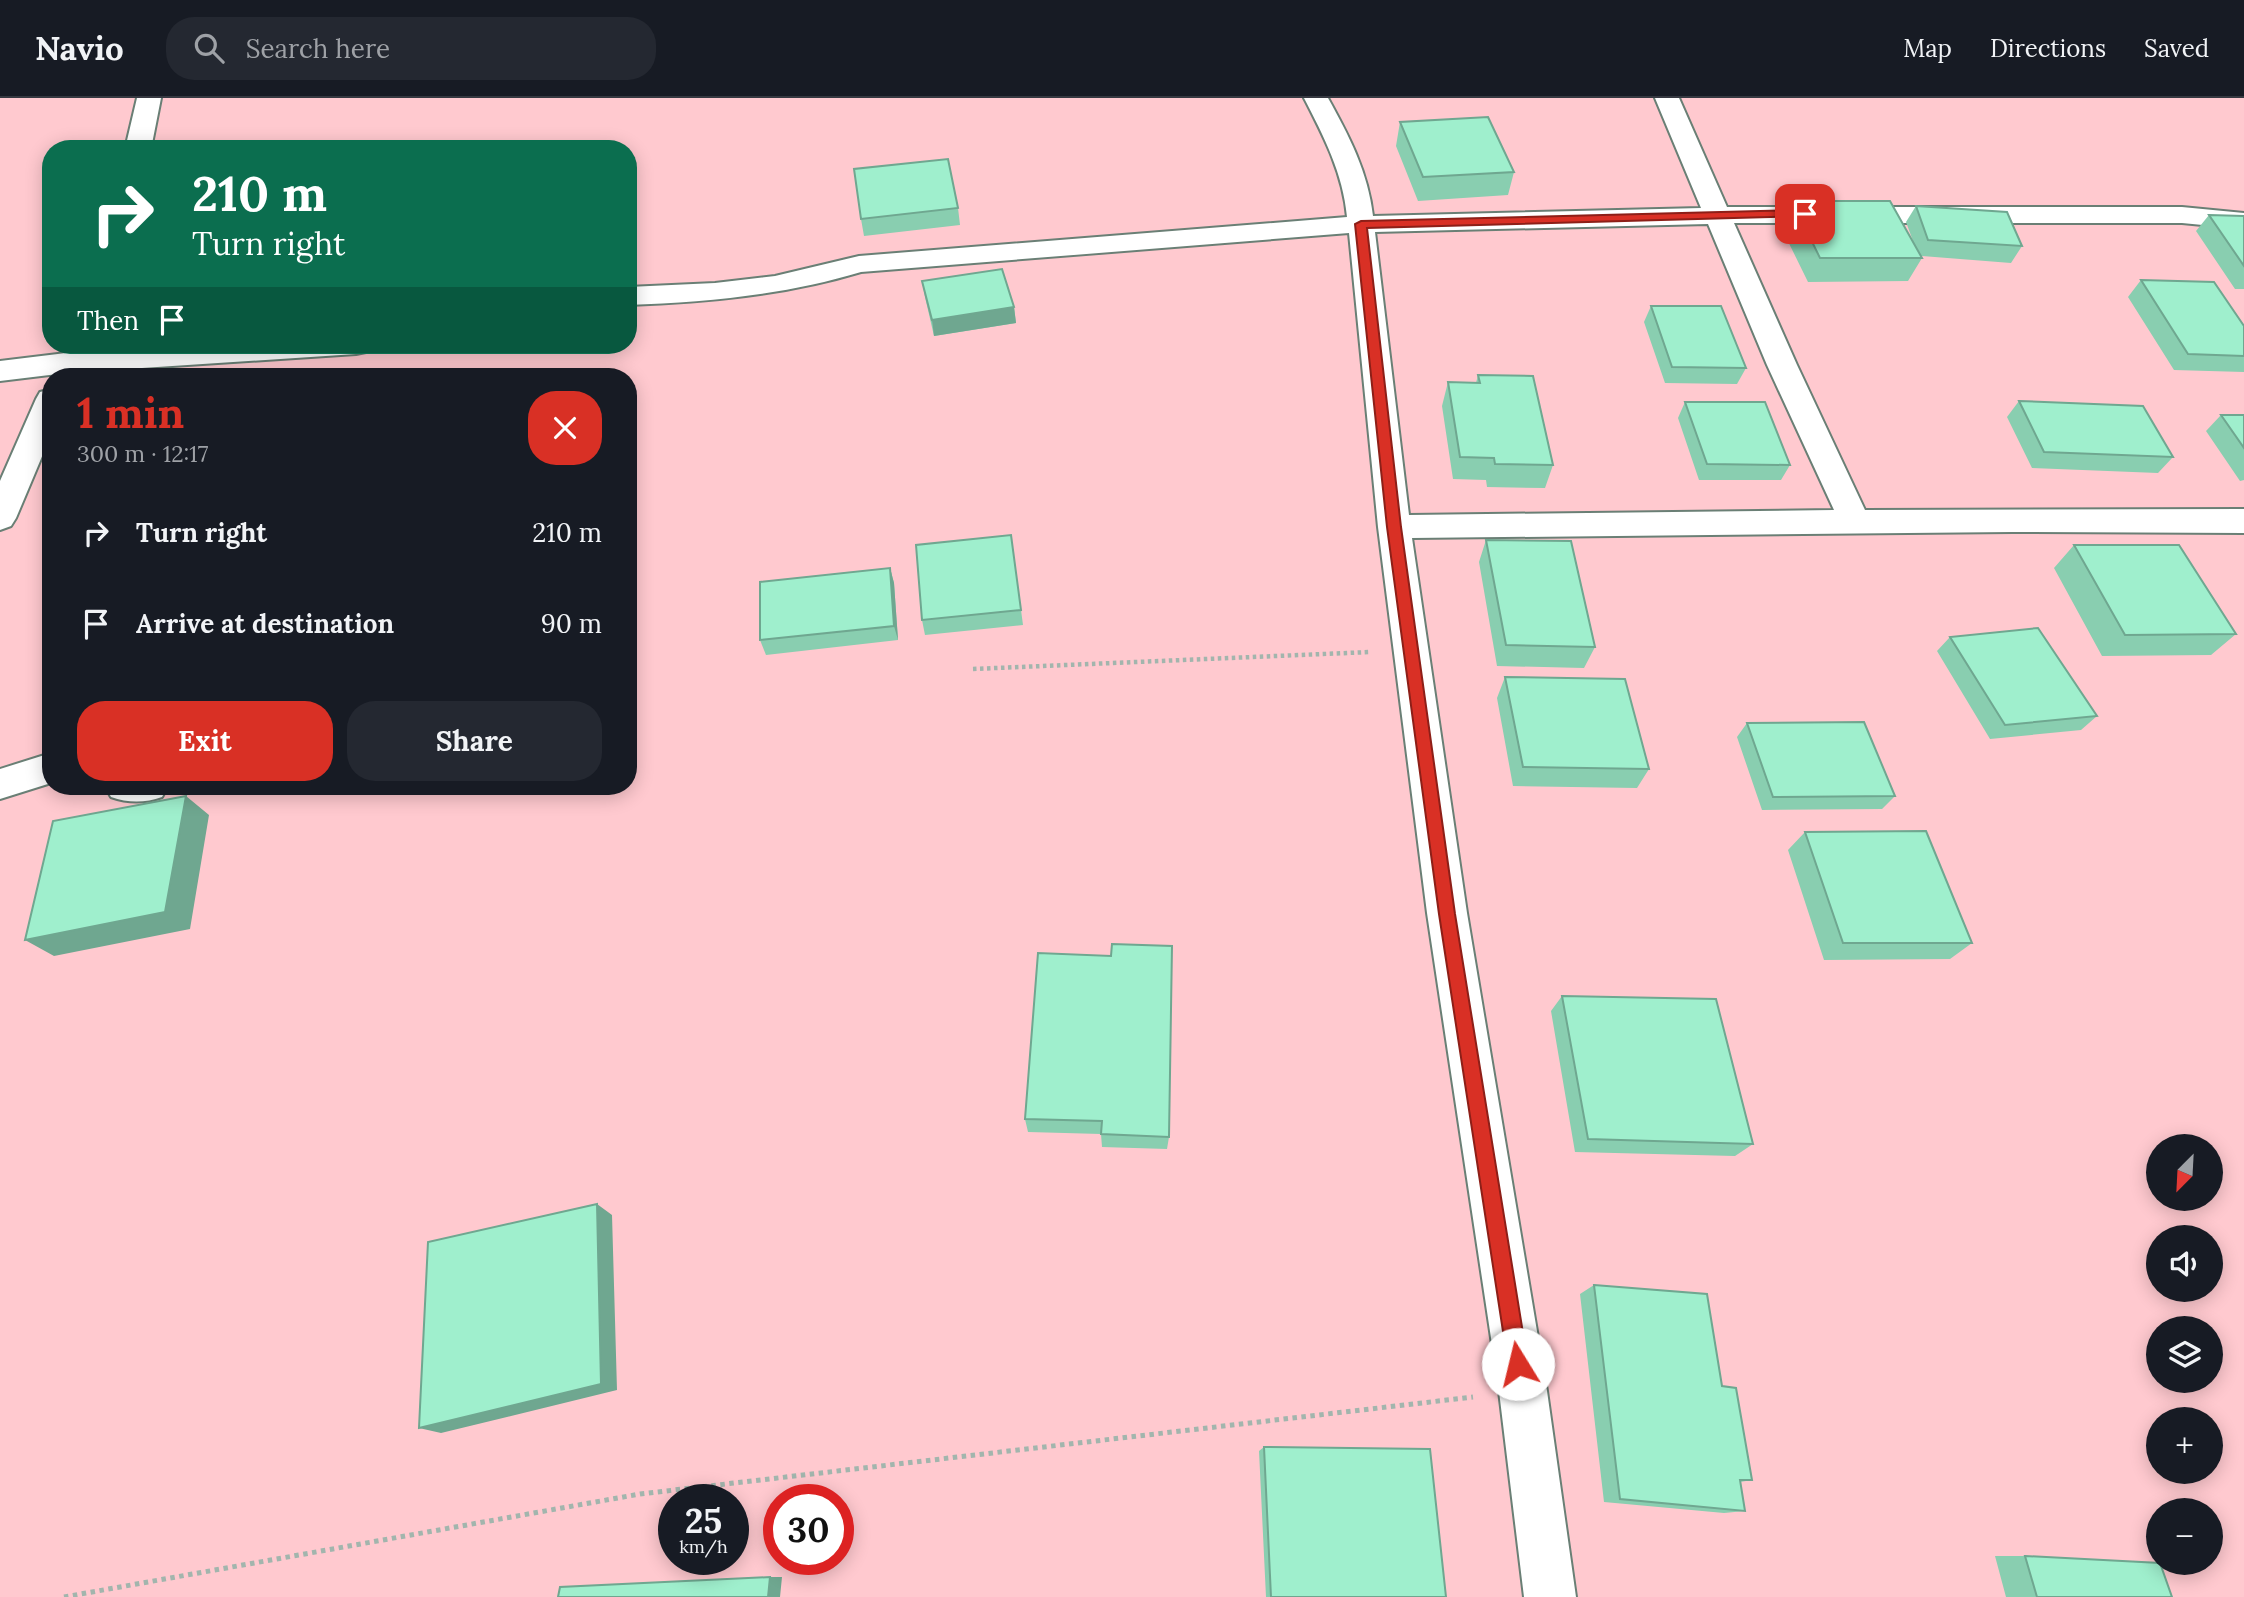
<!DOCTYPE html>
<html lang="en">
<head>
<meta charset="utf-8">
<style>
	:root { --surface:#171b24; --page:#242831; --text:#f1f3f6; --muted:#9ea1a6; --line:#363941; --accent:#d93025 }
	body { margin:0; font-family:Lora,serif; background:var(--page); color:var(--text); height:100vh; display:flex; flex-direction:column; font-size:26px; white-space:nowrap }
	* { box-sizing:border-box; margin:0 }
	p { font-size:23px; color:var(--muted) }
	.icon { flex:none; width:38px; height:38px; fill:none; stroke:currentColor; stroke-width:2; stroke-linecap:round; stroke-linejoin:round }
	.map { position:relative; flex:1; overflow:hidden }
	.details { position:absolute; left:42px; top:270px; width:595px; height:427px; display:flex; flex-direction:column; background:var(--surface); border-radius:28px; box-shadow:0 4px 18px #0003 }
	.details>* { flex:none }
	.top-card { position:absolute; left:42px; top:42px; width:595px; height:214px; border-radius:28px; box-shadow:0 4px 18px #0003; background:#0b6e4f; color:#fff; overflow:hidden }
	.needle { width:46px; rotate:204deg }
	.tools { position:absolute; left:2146px; top:1036px; display:grid; gap:14px }
	.tools a { display:grid; place-items:center; width:77px; height:77px; border-radius:50%; background:var(--surface); box-shadow:0 4px 18px #0003; font-size:35px }
	.speed { position:absolute; left:658px; top:1386px; display:flex; gap:14px; font-size:35px; font-weight:700; text-align:center }
	.speed>* { display:grid; place-content:center; width:91px; height:91px; border-radius:50%; background:var(--surface); box-shadow:0 4px 18px #0003; line-height:1 }
	.speed small { font-size:18px; font-weight:400 }
	.speed .limit { border:10px solid #d22; background:#fff; color:#111 }
	.pin { position:absolute; display:grid; place-items:center; width:60px; height:60px; color:#fff; margin:-30px; border-radius:14px; box-shadow:0 4px 10px #0006 }
	.me { position:absolute; width:77px; margin:-38px; rotate:351deg; stroke-linejoin:round; filter:drop-shadow(0 0 5px #0008) }
	.turn { display:flex; align-items:center; gap:24px; height:147px; padding:0 35px; font-size:32px }
	.turn .icon { width:91px; height:91px; stroke-width:2.5 }
	.turn b { display:block; font-size:49px; line-height:60px }
	.then { display:flex; align-items:center; height:66px; padding:0 35px; background:#0003; gap:14px; font-size:26px }
	.round { display:grid; place-items:center; flex:none; width:74px; height:74px; border-radius:28px; background:var(--page) }
	.overview { display:flex; align-items:center; justify-content:space-between; height:119px; padding:0 35px }
	h1 { font-size:42px; font-weight:700; line-height:52px; color:var(--accent) }
	.primary-button { display:flex; gap:14px; margin-top:auto; padding:14px 35px }
	.primary-button a { flex:1; height:80px; border-radius:28px; background:var(--accent); color:#fff; font-size:28px; font-weight:700; line-height:80px; text-align:center }
	.primary-button a+a { background:var(--page); color:var(--text) }
	ul { padding:0; list-style:none }
	li { display:flex; align-items:center; gap:21px; height:91px; padding:0 35px }
	li div { flex:1 }
	li b { display:block; font-size:26px }
	li em { font-style:normal }
	header { display:flex; align-items:center; gap:42px; box-sizing:border-box; height:98px; padding:0 35px; background:var(--surface); border-bottom:2px solid var(--line) }
	header strong { font-size:33px }
	nav { display:flex; gap:38px; margin-inline-start:auto; font-size:24px }
	.search { width:490px; height:63px; background:var(--page); display:flex; align-items:center; gap:18px; box-sizing:border-box; padding:0 24px; border-radius:28px; color:var(--muted); font-size:26px }
	.map>svg:first-child { display:block }
</style>
</head>
<body>
<header>
<strong>Navio</strong>
<div class="search"><svg class="icon" aria-label="search" viewBox="0 0 24 24"><circle cx="10" cy="10" r="6"/><path d="M15 15l6 6"/></svg>Search here</div>
<nav><a>Map</a><a>Directions</a><a>Saved</a></nav>
</header>
<div class="map">
<svg width="2244" height="1499" viewBox="0 0 2244 1499">
	<rect width="100%" height="100%" fill="#def6eb"/>
	<path fill="#ffc9cf" fill-rule="evenodd" d="M0,0H2244V1499H0ZM51,51H628V247H51ZM51,278H628V688H51ZM2158,1048H2210V1101H2158ZM2158,1139H2210V1192H2158ZM2158,1230H2210V1283H2158ZM2158,1321H2210V1374H2158ZM674,1402H733V1461H674ZM779,1402H838V1461H779ZM2158,1412H2210V1465H2158Z"/>
	<g fill="none" stroke-linecap="round" stroke-linejoin="round">
		<defs>
			<path id="street" d="M137,0H161L151,51H125Z
				M1304,0H1328C1349,38 1368,74 1373,118L1701,110L1655,0H1679L1727,109H2182L2244,115V131L2182,125H1734L1797,267L1865,412L2244,411V435L2012,434L1412,440L1467,815L1547,1293L1576,1499H1524L1499,1293L1427,815L1378,429L1349,135L861,174C785,197 707,204 628,207V189L715,185L775,178L859,158L1347,119C1343,75 1324,39 1304,0ZM1708,126L1767,267L1834,412L1409,417L1375,134Z
				M208,247H370L366,254L356,256L66,275L0,283V263L66,255Z
				M51,291V337L16,420L11,428L0,432V383L36,301L40,294Z
				M51,655V685L0,701V671Z
				M105,688H168L162,699C145,705 128,705 111,699Z"/>
		</defs>
		<use href="#street" stroke="#6a7f75" stroke-width="4"/>
		<path stroke="#a2b5ad" stroke-width="4.5" stroke-dasharray="3.5 3.5" stroke-linecap="butt" d="M973,571L1370,554"/>
		<path stroke="#a2b5ad" stroke-width="5" stroke-dasharray="4.5 4.5" stroke-linecap="butt" d="M64,1499L640,1396L1473,1299"/>
		<use href="#street" fill="#fff" fill-rule="evenodd"/>
	</g>
	<path fill="#89ceb0" d="M1400,24L1514,74L1508,97L1418,103L1396,48Z
		M1792,103L1913,143L1906,124L1916,108L2022,148L2011,165L1922,158V160L1908,183L1808,184L1780,127Z
		M958,110L960,127L864,138L861,121Z
		M2209,117L2244,118V191H2235L2196,133Z
		M2141,182L2244,228V274L2174,272L2128,199Z
		M922,183L1014,209L1016,225L934,238L925,199Z
		M1651,208L1746,270L1737,286L1665,285L1644,224Z
		M1478,277L1553,367L1545,390L1487,389L1486,382L1453,381L1442,308L1448,284L1476,285Z
		M2019,303L2173,359L2158,375L2032,370L2007,319Z
		M1685,304L1790,367L1781,382H1699L1678,320Z
		M2221,317H2244V382L2240,383L2206,333Z
		M1486,442L1595,549L1584,570L1497,568L1479,464Z
		M2074,447L2236,536L2211,557L2102,558L2054,470Z
		M890,470L894,485L898,542L766,557L760,542Z
		M1021,512L1023,527L925,537L922,522Z
		M1950,539L2097,618L2081,632L1990,641L1937,553Z
		M1505,579L1649,671L1637,690L1513,688L1497,600Z
		M1747,625L1895,698L1882,711L1762,712L1737,639Z
		M1805,734L1972,845L1950,861L1824,862L1788,752Z
		M1111,858L1169,1039L1167,1051L1102,1049L1101,1036L1028,1034L1025,1021Z
		M1562,898L1753,1046L1735,1058L1575,1054L1551,913Z
		M1594,1187L1722,1288L1752,1382L1740,1384L1745,1413L1724,1415L1604,1404L1580,1196Z
		M1264,1349L1446,1499H1266L1259,1353Z
		M1995,1458H2025L2172,1499H2006Z"/>
	<path fill="#6fa790" d="M1014,209L1016,225L934,238L932,222Z
		M890,470L894,485L898,542L894,528Z
		M186,698L209,717L190,831L54,858L25,842Z
		M597,1106L612,1117L617,1292L441,1335L419,1330Z
		M770,1479H782L780,1499H768Z"/>
	<path fill="#9fefcd" stroke="#6fa790" stroke-width="2" d="M1488,19L1514,74L1423,79L1400,24Z
		M948,61L958,110L861,121L854,71Z
		M1792,103H1890L1922,160H1820Z
		M1916,108L2007,114L2022,148L1928,142Z
		M2209,117L2244,118V168Z
		M1002,171L1014,209L932,222L922,183Z
		M2141,182L2214,184L2244,228V258L2188,256Z
		M1651,208H1721L1746,270L1672,269Z
		M1478,277L1533,278L1553,367L1495,366L1494,360L1460,359L1448,284L1480,285Z
		M2019,303L2143,308L2173,359L2044,354Z
		M1685,304H1765L1790,367L1707,366Z
		M2221,317H2244V350Z
		M1011,437L1021,512L922,522L916,447Z
		M1486,442L1571,443L1595,549L1506,547Z
		M2074,447H2179L2236,536L2125,537Z
		M890,470L894,528L760,542V484Z
		M2038,530L2097,618L2005,627L1950,539Z
		M1505,579L1625,581L1649,671L1523,669Z
		M1864,624L1895,698L1773,699L1747,625Z
		M186,698L165,814L25,842L53,723Z
		M1926,733L1972,845H1843L1805,734Z
		M1112,846L1172,848L1169,1039L1101,1036L1102,1023L1025,1021L1038,855L1111,858Z
		M1562,898L1716,901L1753,1046L1588,1041Z
		M597,1106L601,1286L419,1330L428,1144Z
		M1594,1187L1707,1196L1722,1288L1736,1290L1752,1382H1740L1745,1413L1620,1401Z
		M1264,1349L1430,1351L1446,1499H1271Z
		M2025,1458L2160,1465L2172,1499H2037Z
		M770,1479L768,1499H558L560,1489Z"/>
	<path fill="#d93025" stroke="#8d1f18" stroke-width="2" d="M1805,112L1808,113V118L1367,130L1401,429L1455,816L1528,1266L1525,1273L1518,1276L1511,1273L1508,1266L1439,816L1387,429L1355,126L1361,123Z"/>
</svg>
<div class="tools">
<a><svg class="needle" viewBox="-14 -14 28 28"><path d="M0-13l5 13h-10z" fill="#e53935"/><path d="M0 13l5-13h-10z" fill="#9ea1a6"/></svg></a>
<a><svg class="icon" aria-label="sound" viewBox="0 0 24 24"><path d="M4 9h4l5-4v14l-5-4H4zM17 9q2 3 0 6"/></svg></a>
<a><svg class="icon" aria-label="layers" viewBox="0 0 24 24"><path d="M12 4l9 5-9 5-9-5zM3 14l9 5 9-5"/></svg></a>
<a>+</a>
<a>−</a>
</div>
<div class="speed"><div>25<small>km/h</small></div><div class="limit">30</div></div>
<div class="pin" style="left:1805px;top:116px;background:#d93025"><svg class="icon" aria-label="arrive" viewBox="0 0 24 24"><path d="M6 21V4h12l-3 4 3 4H6"/></svg></div>
<svg class="me" style="left:1518px;top:1266px" viewBox="-20 -20 40 40"><circle r="19" fill="#fff"/><path d="M0-13L10 11 0 6-10 11z" fill="#d93025"/></svg>
<div class="top-card">
<div class="turn"><svg class="icon" aria-label="right" viewBox="0 0 24 24"><path d="M7 20v-9h11M14 6l5 5-5 5"/></svg><div><b>210 m</b>Turn right</div></div>
<div class="then">Then<svg class="icon" aria-label="arrive" viewBox="0 0 24 24"><path d="M6 21V4h12l-3 4 3 4H6"/></svg></div>
</div>
<section class="details">
<div class="overview"><div><h1>1 min</h1><p>300 m · 12:17</p></div><a class="round" style="background:#d93025;color:#fff"><svg class="icon" aria-label="close" viewBox="0 0 24 24"><path d="M6 6l12 12M18 6L6 18"/></svg></a></div>
<ul>
<li><svg class="icon" aria-label="right" viewBox="0 0 24 24"><path d="M7 20v-9h11M14 6l5 5-5 5"/></svg><div><b>Turn right</b></div><em>210 m</em></li>
<li><svg class="icon" aria-label="arrive" viewBox="0 0 24 24"><path d="M6 21V4h12l-3 4 3 4H6"/></svg><div><b>Arrive at destination</b></div><em>90 m</em></li>
</ul>
<div class="primary-button"><a>Exit</a><a>Share</a></div>
</section>
</div>
</body>
</html>
